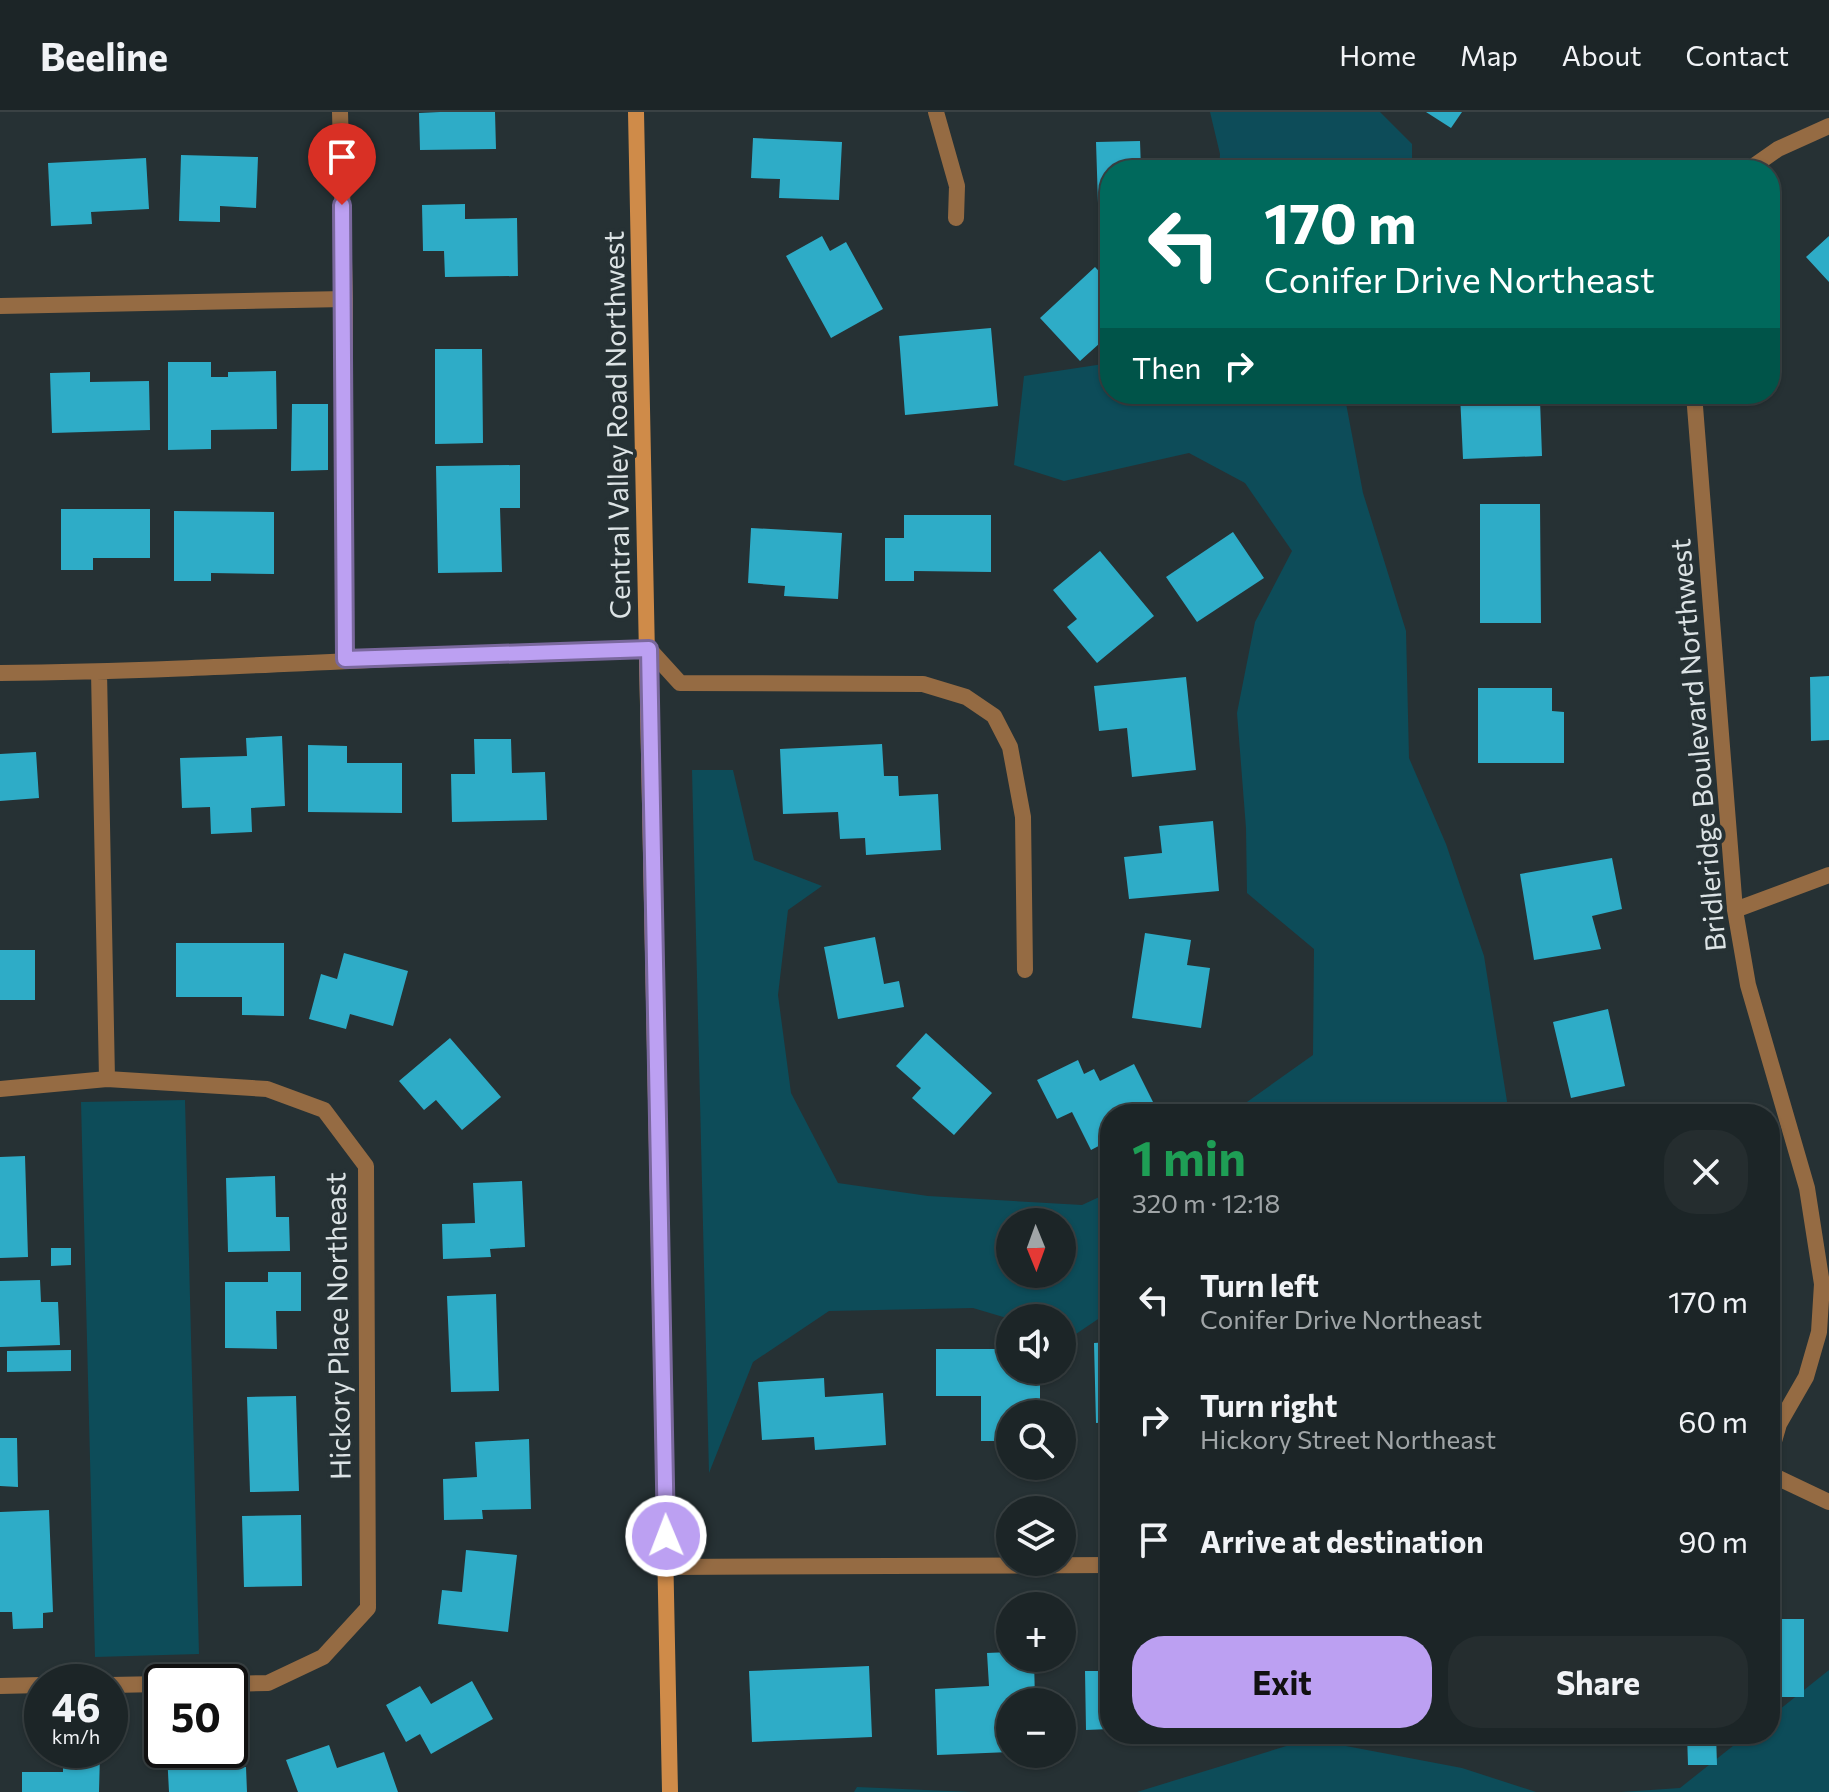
<!DOCTYPE html>
<html lang="en">
<head>
<meta charset="utf-8">
<style>
	:root { --surface:#1c2527; --page:#252d2f; --text:#f1f3f6; --muted:#a0a5a7; --line:#3a4244; --accent:#bca0f2 }
	body { margin:0; font-family:Commissioner,sans-serif; background:var(--page); color:var(--text); height:100vh; display:flex; flex-direction:column; font-size:30px; white-space:nowrap }
	* { box-sizing:border-box; margin:0 }
	p { font-size:26px; color:var(--muted) }
	.icon { flex:none; width:44px; height:44px; fill:none; stroke:currentColor; stroke-width:2; stroke-linecap:round; stroke-linejoin:round }
	.map { position:relative; flex:1; overflow:hidden }
	.drawer { position:absolute; left:1100px; top:992px; width:680px; height:640px; display:flex; flex-direction:column; background:var(--surface); border-radius:32px; box-shadow:0 2px 6px #0004,0 0 0 2px var(--line) }
	.drawer>* { flex:none }
	.top-card { position:absolute; left:1100px; top:48px; width:680px; height:244px; border-radius:32px; box-shadow:0 2px 6px #0004,0 0 0 2px var(--line); background:#00695c; color:#fff; overflow:hidden }
	.needle { width:52px; rotate:179deg }
	.tools { position:absolute; left:996px; top:1096px; display:grid; gap:16px }
	.tools a { display:grid; place-items:center; width:80px; height:80px; border-radius:50%; background:var(--surface); box-shadow:0 2px 6px #0004,0 0 0 2px var(--line); font-size:40px }
	.speed { position:absolute; left:24px; top:1552px; display:flex; gap:16px; font-size:40px; font-weight:700; text-align:center }
	.speed>* { display:grid; place-content:center; width:104px; height:104px; border-radius:50%; background:var(--surface); box-shadow:0 2px 6px #0004,0 0 0 2px var(--line); line-height:1 }
	.speed small { font-size:20px; font-weight:400 }
	.speed .limit { border:4px solid #111; border-radius:12px; background:#fff; color:#111 }
	.pin { position:absolute; display:grid; place-items:center; width:68px; height:68px; color:#fff; margin:-82px -34px; border-radius:50% 50% 50% 0; rotate:-45deg; box-shadow:0 0 8px #0007 }
	.pin .icon { rotate:45deg }
	.me { position:absolute; width:88px; margin:-44px; rotate:359deg; stroke-linejoin:round; filter:drop-shadow(0 0 6px #0008) }
	.turn { display:flex; align-items:center; gap:28px; height:168px; padding:0 32px; font-size:36px }
	.turn .icon { width:104px; height:104px; stroke-width:2.5 }
	.turn b { display:block; font-size:56px; line-height:68px }
	.then { display:flex; align-items:center; height:76px; padding:0 32px; background:#0003; gap:16px; font-size:30px }
	.round { display:grid; place-items:center; flex:none; width:84px; height:84px; border-radius:32px; background:var(--page) }
	.overview { display:flex; align-items:center; justify-content:space-between; height:136px; padding:0 32px }
	h1 { font-size:48px; font-weight:700; line-height:60px; color:#1e9e55 }
	.primary-button { display:flex; gap:16px; margin-top:auto; padding:16px 32px }
	.primary-button a { flex:1; height:92px; border-radius:32px; background:var(--accent); color:#111; font-size:32px; font-weight:700; line-height:92px; text-align:center }
	.primary-button a+a { background:var(--page); color:var(--text) }
	ul { padding:0; list-style:none }
	li { display:flex; align-items:center; gap:24px; height:120px; padding:0 32px }
	li div { flex:1 }
	li b { display:block; font-size:30px }
	li em { font-style:normal }
	header { display:flex; align-items:center; gap:48px; box-sizing:border-box; height:112px; padding:0 40px; background:var(--surface); border-bottom:2px solid var(--line) }
	header strong { font-size:38px }
	nav { display:flex; gap:44px; margin-inline-start:auto; font-size:28px }
	.map>svg:first-child { display:block }
</style>
</head>
<body>
<header>
<strong>Beeline</strong>
<nav><a>Home</a><a>Map</a><a>About</a><a>Contact</a></nav>
</header>
<div class="map">
<svg width="1829" height="1680" viewBox="0 0 1829 1680">
	<rect width="100%" height="100%" fill="#263134"/>
	<path fill="#0d4c59" fill-rule="evenodd" d="M1210,0H1380L1412,32V58H1219L1220,42Z
		M1110,251V282H1348L1345,286L1363,381L1406,519L1409,646L1446,732L1484,844L1509,1002H1230L1313,943L1314,837L1247,781L1246,716L1237,601L1255,510L1292,439L1245,371L1189,341L1064,369L1014,353L1024,264Z
		M692,658H733L754,748L822,774L788,798L778,883L791,981L838,1071L928,1084L1082,1093L1110,1080V1199L1070,1226L1062,1223V1206L1010,1207L973,1196L829,1199L753,1250L709,1361ZM1062,1110V1162H1010V1110Z
		M185,988L199,1542L95,1545L81,990Z
		M1829,1558V1680H1621L1680,1676L1748,1622H1770V1605Z
		M1309,1627L1462,1656L1536,1680H1137Z
		M857,1675L971,1680H854Z"/>
	<path fill="#2eacc7" d="M440,0H495L496,37L420,38L419,1Z
		M1426,0H1462L1451,16Z
		M753,26L842,30L839,88L779,86L780,67L751,66Z
		M1140,29L1141,58H1110V122H1099L1096,30Z
		M181,43L258,45L256,96L220,94V110L179,109Z
		M146,46L149,97L91,100L92,112L51,114L48,51Z
		M465,92V107L517,106L518,164L445,165L444,139H423L422,93Z
		M822,124L830,139L846,130L883,197L831,226L786,144Z
		M1829,124V170L1806,145Z
		M1095,155L1110,171V222L1080,249L1040,206Z
		M991,216L998,294L905,303L899,224Z
		M435,237H482L483,331L435,332Z
		M168,250H211V265H228V260L276,259L277,317L211,318V337L168,338Z
		M90,260V270L149,269L150,318L52,321L50,261Z
		M1460,282H1508V289L1540,288L1542,344L1463,347Z
		M292,292H328V358L291,359Z
		M520,353V396H500L502,460L438,461L436,354Z
		M1480,392H1540L1541,511H1480Z
		M61,397H150V446H93V458H61Z
		M174,399L274,400V462L211,461V469H174Z
		M904,403H991V460L914,459V469H885V426H904Z
		M751,416L842,421L838,487L784,484L785,474L748,471Z
		M1233,420L1264,466L1197,510L1166,465Z
		M1100,439L1154,504L1097,551L1067,515L1077,507L1053,478Z
		M1829,564V628L1811,629L1810,565Z
		M1186,565L1196,658L1132,665L1127,616L1099,619L1094,574Z
		M1478,576H1552V599L1564,600V651H1478Z
		M282,624L285,694L251,696L252,720L211,722L210,695L182,696L180,646L247,644L246,626Z
		M474,627H511L512,661L545,660L547,708L452,710L451,662H475Z
		M882,632L884,664H898L899,684L938,682L941,738L866,743L865,726L840,727L838,700L783,702L780,637Z
		M308,633L347,634V651H402V701L308,700Z
		M36,640L39,686L0,689V642Z
		M1213,709L1219,779L1129,787L1124,745L1162,741L1159,714Z
		M1612,746L1622,797L1592,804L1601,837L1534,848L1520,762Z
		M1145,821L1191,828L1187,853L1210,856L1201,916L1132,906Z
		M875,825L884,872L899,869L904,895L838,907L824,835Z
		M176,831H284V904L242,903V885H176Z
		M0,838H35V888H0Z
		M344,841L408,859L393,914L350,902L346,917L309,907L321,862L337,867Z
		M1608,897L1625,974L1571,986L1553,910Z
		M926,921L992,981L954,1023L912,986L921,976L896,954Z
		M450,926L501,985L462,1018L436,988L424,998L399,969Z
		M1078,948L1084,962L1094,957L1100,969L1134,952L1159,1002H1110V1028L1091,1038L1072,1000L1057,1007L1037,968Z
		M25,1044L28,1145L0,1146V1045Z
		M275,1064L276,1105H289L290,1139L228,1140L226,1066Z
		M522,1069L525,1135L490,1137L491,1145L443,1147L442,1112L475,1111L473,1071Z
		M51,1136H71V1153L51,1154Z
		M268,1160H301V1199H276L277,1237L225,1236V1170H268Z
		M40,1168L41,1190H58L60,1233L0,1235V1169Z
		M496,1182L499,1279L451,1280L447,1184Z
		M1110,1230V1310L1096,1311L1094,1231Z
		M936,1237H1010V1258H1040V1302H1010V1329H981V1284H936Z
		M71,1238V1259L7,1260V1239Z
		M824,1266L825,1285L883,1281L886,1333L815,1338L814,1325L762,1328L758,1270Z
		M296,1284L299,1379L250,1380L247,1285Z
		M0,1326H17L18,1375L0,1374Z
		M529,1327L531,1397L482,1398L483,1407L444,1408L443,1367L477,1365L475,1330Z
		M49,1398L53,1500L43,1501V1516L13,1517L12,1500H0V1400Z
		M301,1403L302,1474L244,1475L242,1404Z
		M466,1438L517,1443L508,1520L438,1512L442,1478L462,1480Z
		M1770,1507H1804V1585H1770Z
		M1010,1540V1546H1034L1035,1590H1010V1640L937,1643L935,1577L989,1574L987,1541Z
		M869,1554L872,1625L752,1630L749,1559Z
		M1085,1559H1110V1617L1086,1618Z
		M472,1569L493,1607L431,1642L420,1622L406,1630L386,1593L420,1574L431,1592Z
		M1257,1622H1332V1630H1257Z
		M1687,1622H1716L1717,1653H1688Z
		M329,1633L337,1656L384,1640L398,1680H298L286,1648Z
		M208,1639L209,1657L246,1655L247,1680H169L167,1641Z
		M63,1641L100,1642L99,1680H22V1660H63Z"/>
	<g fill="none" stroke-linecap="round" stroke-linejoin="round">
		<path stroke="#956b43" stroke-width="16" d="M340,0L345,187V547
			M936,0L957,74L956,106
			M1748,58L1778,37L1829,14
			M0,194L345,187
			M1694,282L1735,798L1748,873L1807,1076L1822,1172L1819,1220L1806,1265L1779,1312L1770,1343
			M99,560L107,967
			M0,561C216,559 432,542 649,537L680,571L923,572L966,585L994,604L1010,635L1023,705L1025,858
			M1735,798L1829,763
			M0,977L107,967L267,977L324,998L366,1054L368,1496L323,1545L268,1571L230,1572
			M1770,1362L1829,1390
			M667,1455L1110,1453
			M110,1573L162,1572
			M0,1574L42,1573"/>
		<path stroke="#cf8b49" stroke-width="16" d="M636,0L670,1680"/>
	</g>
	<g fill="none" stroke-linecap="round" stroke-linejoin="round">
		<defs>
			<path id="route" d="M342,93L345,547L649,537L666,1424"/>
		</defs>
		<use href="#route" stroke="#7a689d" stroke-width="20"/>
		<use href="#route" stroke="#bca0f2" stroke-width="14"/>
	</g>
	<g text-anchor="middle" stroke-width="8" stroke-linejoin="round" paint-order="stroke">
		<g font-size="28" fill="#dce3e5" stroke="#263134">
			<text transform="translate(617 313) rotate(-91)" y="10">Central Valley Road Northwest</text>
			<text transform="translate(1698 633) rotate(-95)" y="10">Bridleridge Boulevard Northwest</text>
			<text transform="translate(338 1214) rotate(-91)" y="10">Hickory Place Northeast</text>
		</g>
	</g>
</svg>
<div class="tools">
<a><svg class="needle" viewBox="-14 -14 28 28"><path d="M0-13l5 13h-10z" fill="#e53935"/><path d="M0 13l5-13h-10z" fill="#a0a5a7"/></svg></a>
<a><svg class="icon" aria-label="sound" viewBox="0 0 24 24"><path d="M4 9h4l5-4v14l-5-4H4zM17 9q2 3 0 6"/></svg></a>
<a><svg class="icon" aria-label="search" viewBox="0 0 24 24"><circle cx="10" cy="10" r="6"/><path d="M15 15l6 6"/></svg></a>
<a><svg class="icon" aria-label="layers" viewBox="0 0 24 24"><path d="M12 4l9 5-9 5-9-5zM3 14l9 5 9-5"/></svg></a>
<a>+</a>
<a>−</a>
</div>
<div class="speed"><div>46<small>km/h</small></div><div class="limit">50</div></div>
<div class="pin" style="left:342px;top:93px;background:#d93025"><svg class="icon" aria-label="arrive" viewBox="0 0 24 24"><path d="M6 21V4h12l-3 4 3 4H6"/></svg></div>
<svg class="me" style="left:666px;top:1424px" viewBox="-20 -20 40 40"><circle r="17" fill="#bca0f2" stroke="#fff" stroke-width="3"/><path d="M0-11L8 9 0 5-8 9z" fill="#fff"/></svg>
<div class="top-card">
<div class="turn"><svg class="icon" aria-label="left" viewBox="0 0 24 24"><path d="M17 20v-9H6M10 6l-5 5 5 5"/></svg><div><b>170 m</b>Conifer Drive Northeast</div></div>
<div class="then">Then<svg class="icon" aria-label="right" viewBox="0 0 24 24"><path d="M7 20v-9h11M14 6l5 5-5 5"/></svg></div>
</div>
<section class="drawer">
<div class="overview"><div><h1>1 min</h1><p>320 m · 12:18</p></div><a class="round"><svg class="icon" aria-label="close" viewBox="0 0 24 24"><path d="M6 6l12 12M18 6L6 18"/></svg></a></div>
<ul>
<li><svg class="icon" aria-label="left" viewBox="0 0 24 24"><path d="M17 20v-9H6M10 6l-5 5 5 5"/></svg><div><b>Turn left</b><p>Conifer Drive Northeast</p></div><em>170 m</em></li>
<li><svg class="icon" aria-label="right" viewBox="0 0 24 24"><path d="M7 20v-9h11M14 6l5 5-5 5"/></svg><div><b>Turn right</b><p>Hickory Street Northeast</p></div><em>60 m</em></li>
<li><svg class="icon" aria-label="arrive" viewBox="0 0 24 24"><path d="M6 21V4h12l-3 4 3 4H6"/></svg><div><b>Arrive at destination</b></div><em>90 m</em></li>
</ul>
<div class="primary-button"><a>Exit</a><a>Share</a></div>
</section>
</div>
</body>
</html>
